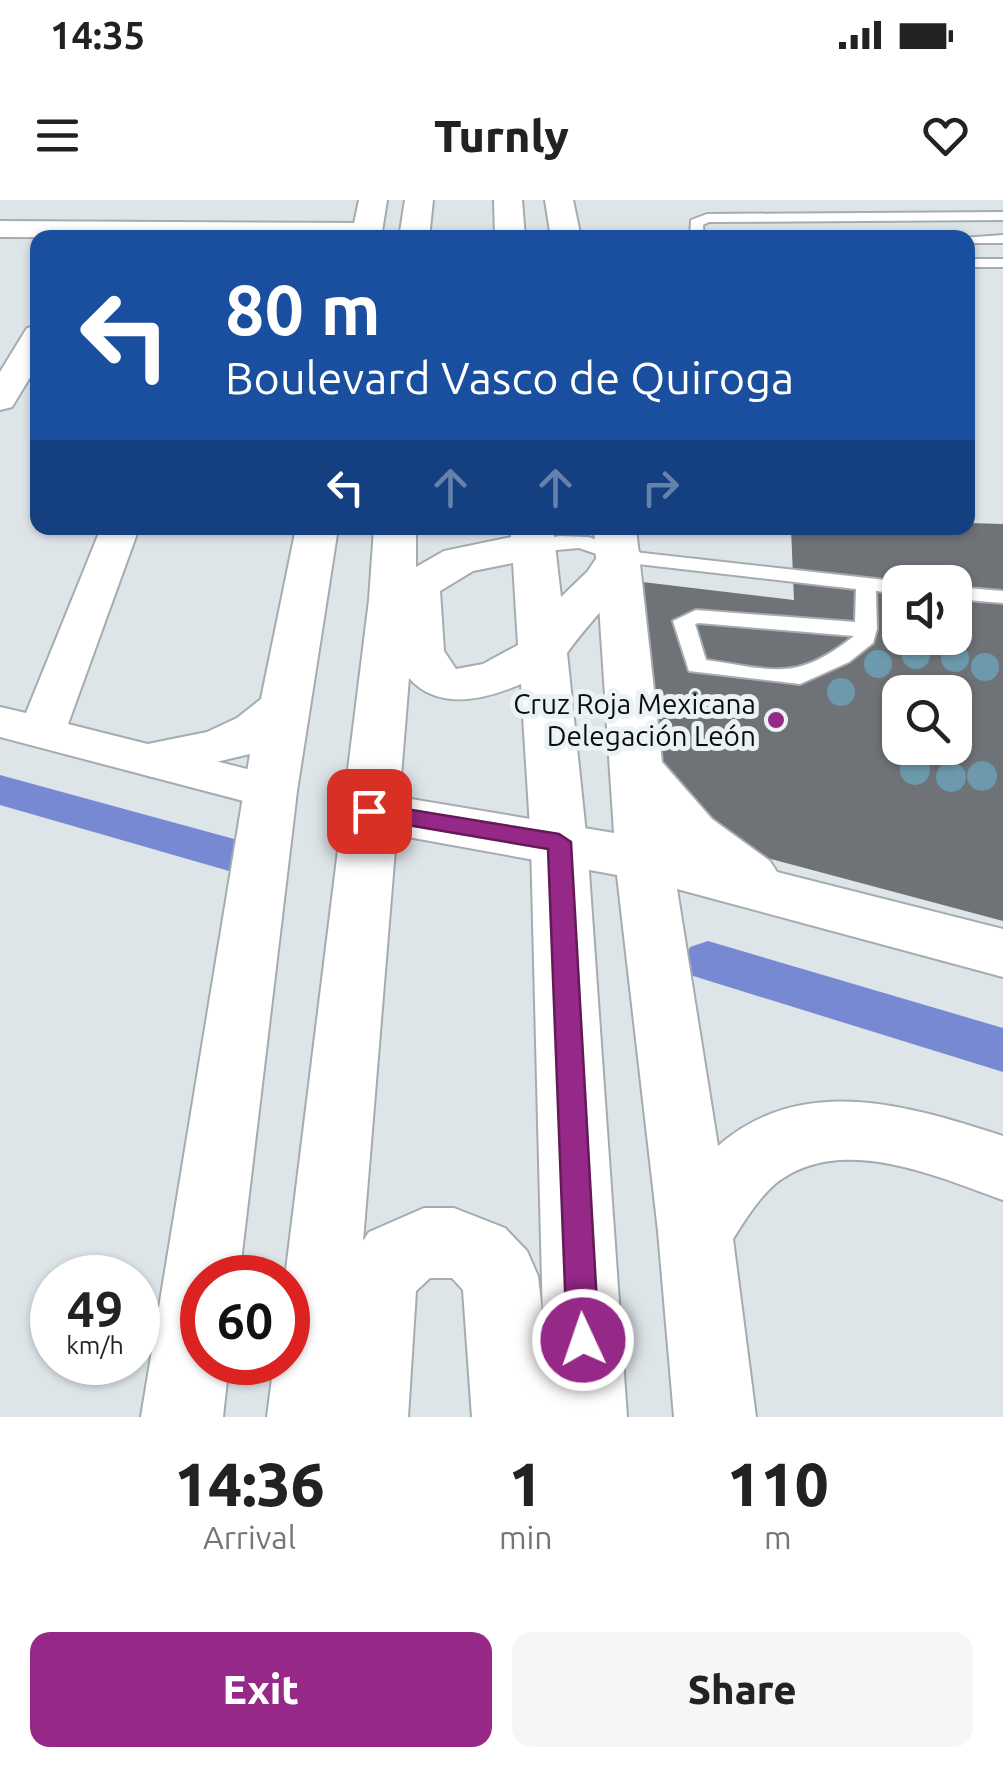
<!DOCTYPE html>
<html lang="en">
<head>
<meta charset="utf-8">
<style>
	:root { --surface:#fff; --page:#f6f6f6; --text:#222; --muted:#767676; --accent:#962888 }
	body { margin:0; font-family:Ubuntu,sans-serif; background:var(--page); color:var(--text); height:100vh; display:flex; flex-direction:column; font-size:38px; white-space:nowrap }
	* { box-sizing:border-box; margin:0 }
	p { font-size:32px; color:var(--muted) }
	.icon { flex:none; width:55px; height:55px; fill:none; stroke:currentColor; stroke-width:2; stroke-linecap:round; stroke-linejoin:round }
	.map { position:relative; height:1217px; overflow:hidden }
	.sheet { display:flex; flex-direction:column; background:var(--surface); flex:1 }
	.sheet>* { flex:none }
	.banner { position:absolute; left:30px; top:30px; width:945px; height:305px; border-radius:20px; box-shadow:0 2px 8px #0004; background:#1a4fa0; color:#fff; overflow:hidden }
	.tools { position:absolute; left:882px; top:365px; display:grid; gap:20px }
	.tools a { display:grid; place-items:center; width:90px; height:90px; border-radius:20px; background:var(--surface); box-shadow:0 2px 8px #0004; font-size:50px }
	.speed { position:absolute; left:30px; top:1055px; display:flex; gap:20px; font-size:50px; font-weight:700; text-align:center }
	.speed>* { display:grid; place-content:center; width:130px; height:130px; border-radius:50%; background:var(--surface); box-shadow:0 2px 8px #0004; line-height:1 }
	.speed small { font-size:25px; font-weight:400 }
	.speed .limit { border:15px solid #d22; background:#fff; color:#111 }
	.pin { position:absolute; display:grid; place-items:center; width:85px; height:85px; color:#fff; margin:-42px; border-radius:20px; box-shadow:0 5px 15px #0006 }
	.me { position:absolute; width:110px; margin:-55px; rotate:357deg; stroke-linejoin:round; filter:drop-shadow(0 0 8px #0008) }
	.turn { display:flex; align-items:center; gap:35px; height:210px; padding:0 30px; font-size:45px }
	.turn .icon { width:130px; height:130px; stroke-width:2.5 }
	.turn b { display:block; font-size:70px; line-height:85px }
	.lanes { display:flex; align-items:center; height:95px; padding:0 30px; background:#0003; justify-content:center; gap:50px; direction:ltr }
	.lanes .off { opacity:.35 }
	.eta { display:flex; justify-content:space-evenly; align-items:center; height:170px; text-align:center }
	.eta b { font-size:60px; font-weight:800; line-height:70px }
	.cta { display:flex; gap:20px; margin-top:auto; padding:20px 30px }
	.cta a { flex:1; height:115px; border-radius:20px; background:var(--accent); color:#fff; font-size:40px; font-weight:800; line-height:115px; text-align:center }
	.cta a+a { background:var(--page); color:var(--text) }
	.status { display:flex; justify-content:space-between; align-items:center; height:70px; padding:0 50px; background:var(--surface); direction:ltr }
	.status svg { height:28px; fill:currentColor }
	header { display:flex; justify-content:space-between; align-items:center; height:130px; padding:0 30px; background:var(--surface); font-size:45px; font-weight:800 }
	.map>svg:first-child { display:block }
</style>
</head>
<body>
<div class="status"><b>14:35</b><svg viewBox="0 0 49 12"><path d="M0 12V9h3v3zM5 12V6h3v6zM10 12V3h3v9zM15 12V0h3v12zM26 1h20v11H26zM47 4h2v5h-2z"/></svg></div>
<header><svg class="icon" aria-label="menu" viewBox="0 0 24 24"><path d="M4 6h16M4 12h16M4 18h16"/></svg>Turnly<svg class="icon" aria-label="heart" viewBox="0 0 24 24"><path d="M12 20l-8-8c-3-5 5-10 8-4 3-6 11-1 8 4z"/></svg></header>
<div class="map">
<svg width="1003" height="1217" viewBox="0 0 1003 1217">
	<rect width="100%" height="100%" fill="#dee5e9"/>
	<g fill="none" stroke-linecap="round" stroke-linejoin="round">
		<path fill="#7889d4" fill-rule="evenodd" d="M0,575L245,642L252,654L245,666L229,671L0,605Z
			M708,741L1003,828V872L690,775L683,761L690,747Z"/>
	</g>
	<path fill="#6f7378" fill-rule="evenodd" d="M968,323L1003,324V721L771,659L735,645L664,583L634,381L794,400L791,328H968ZM900,382H955V438H900ZM900,492H955V548H900Z"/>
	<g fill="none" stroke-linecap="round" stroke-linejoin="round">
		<defs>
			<path id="service" d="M1003,12V20L709,22L703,25L704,38H690L691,20L707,14Z
				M1003,35V43H968V38H962Z
				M968,59H1003V67H968Z
				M559,336L589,337L625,351L903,382L900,394L876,391L877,429L873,443L849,462L800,484L689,471L673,421L696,410L855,422L856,389L620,362L579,348L535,352L525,346L528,342ZM695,424L699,423L854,436C796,482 775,470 706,460Z
				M955,387L1003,391V403L955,399Z"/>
			<path id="minor" d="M0,21L367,23L381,31L374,38L0,37Z
				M38,126V164L12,207L0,210V172L27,128Z
				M101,328H139L68,524L287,579L295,591L287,603L270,608L0,537V507L26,513Z"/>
			<path id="tertiary" d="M359,0H387L381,38H351Z
				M545,0H573L581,38H551Z
				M296,328H338L297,591L239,1078H202V1162H229L223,1217H141L250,554L152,577L133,571L126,559L133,547L207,532L237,518L261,499Z
				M594,328H636L662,562L712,619L770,661L777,672L1003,729V777L677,689L718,946C802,872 910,906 1003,936V1000C935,976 840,932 775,984C758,999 745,1020 733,1039L756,1217H674L658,1031L617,675L369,630L350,625L341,611L350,597L369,592L614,633Z"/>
			<path id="primary" d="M405,0H433L429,38H399Z
				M494,0H522L525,38H495Z
				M374,328H416V367L444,351L511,337V328H553L561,397L587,372L604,347L620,343L636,347L642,356C622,392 591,419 567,453L587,643L627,1217H472L463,1090L452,1078H430L416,1091L408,1217H267L274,1162H288L285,1078L369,400ZM513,363L518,445L483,464L456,469L444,451L440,391L473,371ZM409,478C438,511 484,500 521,484L531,643L543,1121L538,1076L527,1051L505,1028L454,1008H424L369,1032L363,1041Z"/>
		</defs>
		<use href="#service" stroke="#a5acaf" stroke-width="4"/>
		<use href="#minor" stroke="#a5acaf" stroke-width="4"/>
		<use href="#tertiary" stroke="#a5acaf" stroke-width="4"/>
		<use href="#primary" stroke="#a5acaf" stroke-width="4"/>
		<use href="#service" fill="#fff" fill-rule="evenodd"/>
		<use href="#minor" fill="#fff" fill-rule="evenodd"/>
		<use href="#tertiary" fill="#fff" fill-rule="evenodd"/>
		<use href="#primary" fill="#fff" fill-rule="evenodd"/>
	</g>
	<g fill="#6c9aac">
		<circle cx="916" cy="455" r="14"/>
		<circle cx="955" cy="458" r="14"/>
		<circle cx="878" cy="464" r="14"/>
		<circle cx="985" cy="467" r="14"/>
		<circle cx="841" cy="492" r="14"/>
		<circle cx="915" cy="570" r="15"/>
		<circle cx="982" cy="576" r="15"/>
		<circle cx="951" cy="577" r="15"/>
	</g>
	<path fill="#962888" stroke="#621a58" stroke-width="2.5" d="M369,603L559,634L571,642L599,1140L594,1152L583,1156L571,1152L567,1140L548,649L361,617L357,611Z"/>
	<circle fill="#962888" stroke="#ebf2f6" stroke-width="4" cx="776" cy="520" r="10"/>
	<g text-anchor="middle" stroke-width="10" stroke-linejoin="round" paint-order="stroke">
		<g font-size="28" fill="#0b0e0f" stroke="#ebf2f6" text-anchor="end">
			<text x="756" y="514">Cruz Roja Mexicana<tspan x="756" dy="32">Delegación León</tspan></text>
		</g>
	</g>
</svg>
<div class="tools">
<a><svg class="icon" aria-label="sound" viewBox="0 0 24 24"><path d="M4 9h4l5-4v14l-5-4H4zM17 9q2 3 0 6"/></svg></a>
<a><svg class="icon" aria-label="search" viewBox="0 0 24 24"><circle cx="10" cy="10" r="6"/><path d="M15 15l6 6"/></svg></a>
</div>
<div class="speed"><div>49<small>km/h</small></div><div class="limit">60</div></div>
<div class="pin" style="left:369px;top:611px;background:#d93025"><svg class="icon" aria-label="arrive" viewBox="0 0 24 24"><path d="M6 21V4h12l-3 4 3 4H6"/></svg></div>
<svg class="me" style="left:583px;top:1140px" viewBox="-20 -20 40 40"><circle r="17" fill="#962888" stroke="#fff" stroke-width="3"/><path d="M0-11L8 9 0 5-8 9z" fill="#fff"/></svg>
<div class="banner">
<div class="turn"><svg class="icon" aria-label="left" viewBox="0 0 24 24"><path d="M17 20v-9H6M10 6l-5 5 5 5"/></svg><div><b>80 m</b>Boulevard Vasco de Quiroga</div></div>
<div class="lanes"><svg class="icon" aria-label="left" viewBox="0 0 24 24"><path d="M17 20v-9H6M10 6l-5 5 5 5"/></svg><svg class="icon off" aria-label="ahead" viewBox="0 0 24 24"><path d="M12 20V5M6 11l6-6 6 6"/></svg><svg class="icon off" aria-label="ahead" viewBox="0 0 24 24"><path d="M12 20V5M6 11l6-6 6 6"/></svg><svg class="icon off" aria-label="right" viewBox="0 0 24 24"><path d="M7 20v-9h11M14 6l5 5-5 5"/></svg></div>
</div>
</div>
<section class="sheet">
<div class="eta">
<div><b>14:36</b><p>Arrival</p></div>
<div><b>1</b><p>min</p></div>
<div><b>110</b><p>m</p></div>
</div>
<div class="cta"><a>Exit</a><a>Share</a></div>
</section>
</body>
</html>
